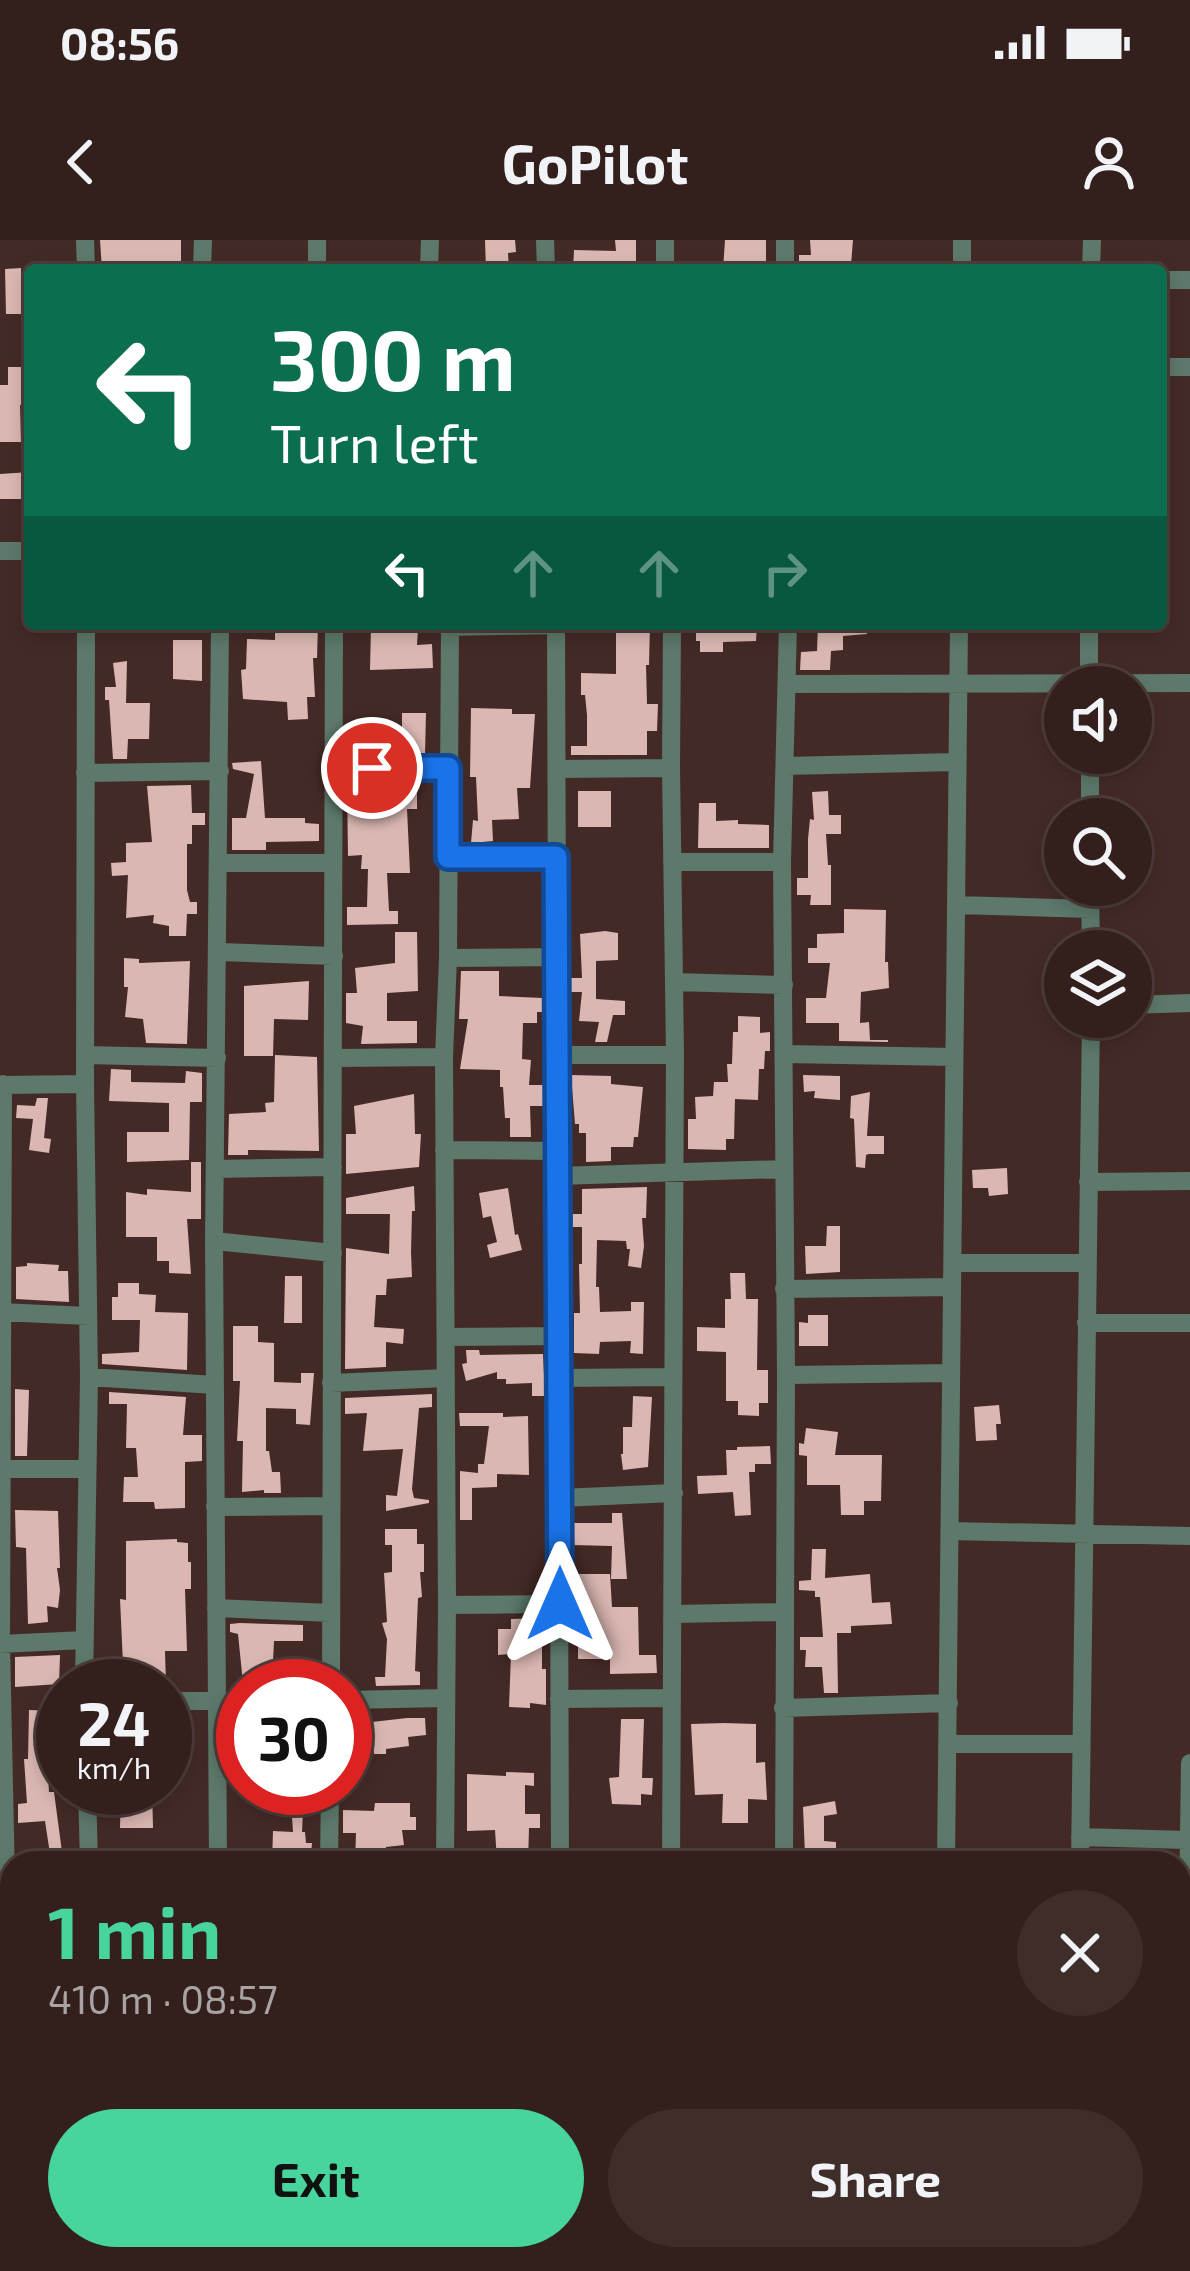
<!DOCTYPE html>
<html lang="en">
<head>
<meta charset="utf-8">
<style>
	:root { --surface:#33201c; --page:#3e2d29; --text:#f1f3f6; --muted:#a9a3a3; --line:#4e3e3b; --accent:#48d49d }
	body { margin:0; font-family:"Exo 2",sans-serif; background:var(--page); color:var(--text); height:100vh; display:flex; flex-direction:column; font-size:45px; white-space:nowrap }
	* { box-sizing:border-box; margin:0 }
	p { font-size:39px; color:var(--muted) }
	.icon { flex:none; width:66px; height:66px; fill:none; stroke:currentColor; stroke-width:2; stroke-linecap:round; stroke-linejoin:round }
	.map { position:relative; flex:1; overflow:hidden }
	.details { position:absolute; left:0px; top:1611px; width:1191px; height:420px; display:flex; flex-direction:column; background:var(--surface); border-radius:36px 36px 0 0; box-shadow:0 6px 18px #0003,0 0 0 3px var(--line) }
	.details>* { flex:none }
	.hud { position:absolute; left:24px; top:24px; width:1143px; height:366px; border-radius:12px; box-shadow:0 6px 18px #0003,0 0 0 3px var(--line); background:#0b6e4f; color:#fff; overflow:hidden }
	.controls { position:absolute; left:1044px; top:426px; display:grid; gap:24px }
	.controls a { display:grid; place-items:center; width:108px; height:108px; border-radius:50%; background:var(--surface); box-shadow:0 6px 18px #0003,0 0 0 3px var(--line); font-size:60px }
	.speed { position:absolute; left:36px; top:1419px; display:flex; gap:24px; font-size:60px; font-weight:700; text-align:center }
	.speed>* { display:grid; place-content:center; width:156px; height:156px; border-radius:50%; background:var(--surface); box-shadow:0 6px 18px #0003,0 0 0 3px var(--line); line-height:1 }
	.speed small { font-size:30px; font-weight:400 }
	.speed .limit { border:18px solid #d22; background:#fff; color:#111 }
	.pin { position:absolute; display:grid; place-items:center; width:102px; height:102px; color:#fff; margin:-51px; border:6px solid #fff; border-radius:50%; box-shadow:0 3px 12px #0007 }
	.me { position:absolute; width:132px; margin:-66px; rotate:0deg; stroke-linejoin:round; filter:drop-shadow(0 0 9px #0008) }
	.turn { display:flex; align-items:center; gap:42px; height:252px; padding:0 48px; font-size:54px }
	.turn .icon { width:156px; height:156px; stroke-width:2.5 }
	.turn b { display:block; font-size:84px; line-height:102px }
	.lanes { display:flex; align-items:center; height:114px; padding:0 48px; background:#0003; justify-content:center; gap:60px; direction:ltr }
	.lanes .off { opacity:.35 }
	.round { display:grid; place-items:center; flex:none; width:126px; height:126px; border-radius:63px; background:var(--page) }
	.overview { display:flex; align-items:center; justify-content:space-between; height:204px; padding:0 48px }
	h1 { font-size:72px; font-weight:700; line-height:90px; color:var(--accent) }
	.button { display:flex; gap:24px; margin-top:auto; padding:24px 48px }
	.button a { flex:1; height:138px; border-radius:72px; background:var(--accent); color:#111; font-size:48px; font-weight:700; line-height:138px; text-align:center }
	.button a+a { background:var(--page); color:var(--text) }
	.status { display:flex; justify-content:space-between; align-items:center; height:84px; padding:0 60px; background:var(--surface); direction:ltr }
	.status svg { height:33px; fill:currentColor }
	header { display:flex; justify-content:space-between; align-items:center; height:156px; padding:0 48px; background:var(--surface); font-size:54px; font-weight:700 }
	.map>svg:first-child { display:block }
</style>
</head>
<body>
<div class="status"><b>08:56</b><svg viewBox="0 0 49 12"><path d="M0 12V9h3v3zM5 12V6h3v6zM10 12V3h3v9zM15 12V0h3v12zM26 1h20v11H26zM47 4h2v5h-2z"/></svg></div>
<header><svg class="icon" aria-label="back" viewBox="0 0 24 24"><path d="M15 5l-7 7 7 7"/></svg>GoPilot<svg class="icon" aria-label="person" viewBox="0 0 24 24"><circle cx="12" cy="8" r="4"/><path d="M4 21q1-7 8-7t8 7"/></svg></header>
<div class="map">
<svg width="1190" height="2031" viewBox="0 0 1190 2031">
	<rect width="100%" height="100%" fill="#442a26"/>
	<path fill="#753b35" d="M499,2019H749V2031H499Z"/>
	<path fill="#dab7b2" d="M100,0H181V30H102Z
		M485,0H515L516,12L508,13L509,30H486Z
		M615,0H636V30H573L574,10L616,11Z
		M725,0H766V30H723Z
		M810,0H853L851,25H841V30H799V15H811Z
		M21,28V52L30,53V74H6L5,29Z
		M8,127H30V165H20L21,202H0V145H8Z
		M30,232V259H0V234Z
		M275,384H318L317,418H313L315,457H307L308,479L288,480L287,462L243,459L241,430L246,429L247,399L275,400Z
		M627,384H650L649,425H646L647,464H658L657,491H647V515H571V506H587V475L585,455H581V433L616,434V386Z
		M696,384H757L756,401L723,402V412H700V401H696Z
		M818,384H867V394L843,396V410L831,411L830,430H800L801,412L817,411Z
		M371,386L418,388L417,405L432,404L433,428L370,430Z
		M173,400H202V441L173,439Z
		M127,421L126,463H150L149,499H128L127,519H113L109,460H105V447H116L113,423Z
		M471,468L512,469V474H535L530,548H517L519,579L492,580L493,601L471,603L473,580L478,581L476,537H470Z
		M402,473H426L425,514H402Z
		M261,521L265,578H305V583L319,584V601L266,602V610H232V578H246L254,534L233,529L232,523Z
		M347,542H417V569H407L410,633H387L389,671H398V684L347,685V667H367L368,629H361L362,615L348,616Z
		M191,545L192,573H205V585H192V604H187V650L190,662H197V674H187L186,696H169V686L153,683L154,675L126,678L128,635L112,636L111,623L126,622V603L152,602L147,546Z
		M578,551H611V587H578Z
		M828,551L829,575H841V594H826L828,625H831V665H810L811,655H797V638H808V599L810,579L814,580L812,552Z
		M699,563H716V581L738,580V584L769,585V608H698Z
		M844,669L886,670L885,722H888L889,748L861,752L860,783L869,782L870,800H888V802L839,801V783H806V758H826L830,723H808V708H817V694L844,693Z
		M605,691L618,693V720L596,721V759L625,761V775H613L607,802H595L599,782L579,781L582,752H571V738H582L580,694Z
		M395,692H417L418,751L387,753V781H417V803L361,804L363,786L346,783V753H357L355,728L395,723Z
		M124,718L139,719V723L190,721L187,804L146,803L143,779L125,777L128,747H124Z
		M461,731H499V756L543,758V772H537V783H523L522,819L531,820L529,845H544V866H530L531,897H510V878H505L503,847H500V830L460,829L468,779H459Z
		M309,741L308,780L274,779L273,816H244V746Z
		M738,776L760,777V793L770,792V811H765L764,829H759L758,860L735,859L734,899H726V910L688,909V879H696L695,857L713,856L714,842H728L727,824H732L733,792H738Z
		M275,815L317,817L319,911L248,910V915H228L229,874L266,872L265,863L274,862Z
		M111,829L131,830V842L185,843L186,831L202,833V862H190L189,920L127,922V892H169V863L109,861Z
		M571,835L611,836V844L643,847L638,897H634L633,907H611V921L586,922V893H579V884H575Z
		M803,835L840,836V860L814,858L815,851L804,852Z
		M870,852L867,896H884V914H869L866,915L865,928L856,927L854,879L850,878L851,856Z
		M414,854L415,894H421L419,927L346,934V894H356L354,866Z
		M37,858H48L44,898L51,899L49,913L29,910L33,879L16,878L17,865L35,866Z
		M191,922H201V979H187L191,1034L169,1033V1021H157V997H126V952L147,955V949L191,952Z
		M1007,928L1008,954L989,956L988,948H973L972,930Z
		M414,946L415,971H412L411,1012L412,1037L387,1039L386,1055H376L374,1087L404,1089L403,1104L386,1102V1127L345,1129L346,1008L389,1014L390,974H346V958Z
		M647,947L646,978H642L644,1006L641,1028L628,1026L630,1009H627L626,1001L597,1000L596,1047H599L600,1072L631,1071V1062H644L643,1114L630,1113L631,1101L600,1102L599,1114L574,1113V1073H580L579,1024H582V987H571V974H582V949Z
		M508,948L515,995L518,994L522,1010L490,1018L487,1005L497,1002L491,976L483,978L479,953Z
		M827,986H840V1032L806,1034L805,1006H826Z
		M27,1023L59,1025L58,1031H68L69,1062L16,1059V1027L27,1026Z
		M730,1033H745L746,1059H758L757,1130H768V1163H759V1176L738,1175V1161H726V1112L697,1111V1087L725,1088V1059H731Z
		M285,1036H302V1083H284Z
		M118,1043H139V1054L156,1055L155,1072L188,1073L187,1130L102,1124V1114L139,1112L140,1080H112V1057H118Z
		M808,1075H828V1106H799V1082L808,1083Z
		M233,1086H258V1102L274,1103V1142L301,1143V1133H314L310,1185L296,1184V1169L266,1168V1211H269L272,1232H280L281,1253H264V1250L242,1252L243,1201H237L240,1141H233Z
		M466,1110H479L480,1115L543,1114L545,1156H532V1143L506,1144V1139H497V1132L466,1141L462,1124L467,1123Z
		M15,1149L29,1150L27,1216H15Z
		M109,1152L186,1157L183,1195H202V1221L185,1222V1268L155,1269L154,1262H123L124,1237H138L136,1208H126L127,1164H109Z
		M432,1154V1167L419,1168L412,1249L414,1258L429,1260V1263L386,1271V1255L397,1256L403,1209L363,1211L367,1173L345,1174V1158Z
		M633,1156L652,1157L648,1227L623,1230L621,1214H623V1187H632Z
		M999,1165L1001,1184H996L997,1200L976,1201L974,1167Z
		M459,1173H503V1177L528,1176L529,1235L497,1234V1247L472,1248V1280H460V1231L478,1233V1224H484L489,1186H460Z
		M806,1188L838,1192L835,1215H882L881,1261H864V1275H841L840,1245H807V1216L799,1215V1203L804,1204Z
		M770,1206L771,1224H755V1232H749L751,1275L735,1276L733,1252L698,1254L697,1236L727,1235L726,1210H737V1207Z
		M15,1270L58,1271L60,1328H57L60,1350L58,1368L47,1366L48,1382L28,1384L26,1308L16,1307Z
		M612,1273H622L627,1339H611L612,1306L572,1305V1283H612Z
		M385,1289H417V1304H424V1332H420L422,1357L418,1358L415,1431L420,1432V1445L376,1446L375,1437H385L387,1399L382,1383L387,1382L384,1333L392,1332V1305H385Z
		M177,1299V1302L188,1303V1322H191V1349H185L187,1411H165L166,1446H109V1425L123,1424L120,1359L126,1360V1301Z
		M812,1309H826L825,1338L870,1334L872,1363L890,1362L892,1384L851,1386V1393H837L838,1453H824L822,1427H805L806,1410H800V1397H823L820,1357H815V1351L799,1350V1341L811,1340Z
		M577,1334H610L612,1367H638L639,1415H656L657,1433L610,1434V1419H578V1404H580Z
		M542,1378V1429H546V1465L530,1463V1468L509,1467L511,1414L498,1415V1389H511V1379Z
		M240,1383L303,1385V1401H274L272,1442L243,1443L238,1394L230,1392V1384Z
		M60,1415L59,1444L15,1447V1417Z
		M29,1470L55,1471L54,1519L47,1518L49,1552H54L62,1612L50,1614L45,1581L18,1583V1564L27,1563L24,1519H28Z
		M170,1474L188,1475L189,1492L183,1493L184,1530L165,1531V1501H171Z
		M407,1478H425L426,1495L408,1497L409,1506L386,1509V1514H374L372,1482Z
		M621,1479H644L642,1538H653L652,1555L641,1554V1565L612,1564L609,1538L619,1537Z
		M724,1483L756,1484V1523L765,1522L767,1560L748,1559V1583H722L723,1554L695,1555L691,1484Z
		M506,1532L534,1533V1546L525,1545V1574H540V1588H529L528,1623L497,1621L495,1590L467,1591V1534L506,1536Z
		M121,1548H152L153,1588H120Z
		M290,1548H304L302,1592H300H305L306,1603H312L311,1616L296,1615V1623H272L273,1591L293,1592Z
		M835,1561L837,1574L824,1576V1601L836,1602V1615H805L803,1567Z
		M375,1563H410V1577H416V1590H402L404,1605L386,1607V1623H355L356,1593H343V1570L374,1571Z"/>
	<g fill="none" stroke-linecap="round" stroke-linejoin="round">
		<path stroke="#5c796b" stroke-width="18" d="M85,0L86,30
			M545,0L546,30
			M202,30L203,0
			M317,30V0
			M429,30L430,0
			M665,30V0
			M785,30V0
			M962,30V0
			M1091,30L1092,0
			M1161,40H1190
			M1161,127H1190
			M0,311H30
			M556,384L560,1623
			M1089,384V447
			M450,387L556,385
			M787,444L1190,443
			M1090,513V579
			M785,526L956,522
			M334,528H448
			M558,529L671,528
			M85,533L220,531
			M448,617H556
			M672,622H782
			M219,623H333
			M1090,645L1091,711
			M956,665L1090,669
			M219,712L334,716
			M448,718L559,717
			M674,742L784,745
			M1131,765L1190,763
			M785,814L954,817
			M85,815L217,818
			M558,815H675
			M335,818L444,817
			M3,844L1,1404L7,1689
			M0,845L85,844
			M444,910L557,911
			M216,929L333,927
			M557,936L783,929
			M1088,942L1190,941
			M214,1001L333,1013
			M953,1023H1086
			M784,1049L952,1047
			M0,1072L88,1076
			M1086,1083H1190
			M446,1097L558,1096
			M786,1135L951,1133
			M89,1137L215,1145
			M559,1138L673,1137
			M331,1143L446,1138
			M3,1229H86
			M560,1258L674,1253
			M215,1267L330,1266
			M950,1291L1190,1296
			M447,1365L560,1364
			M216,1368L331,1373
			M673,1374L784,1372
			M0,1404L84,1400
			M84,1446L89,1137L85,844L86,384
			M331,1446L334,384
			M559,1459L672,1458
			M345,1460L446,1458
			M165,1461H217
			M783,1468L949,1463
			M948,1504H1080
			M87,1548L89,1623
			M1080,1597L1187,1600
			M218,1623L214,1001L220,384
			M329,1623L330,1548
			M445,1623L447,1365L444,817L448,718L450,384
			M671,1623L675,815L671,528L672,384
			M784,1623L786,1135L782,622L788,384
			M946,1623L959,384
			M1080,1623L1091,777
			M92,2019V2031
			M939,2031V2019
			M1073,2031L1074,2019
			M1183,2031L1190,1523"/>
	</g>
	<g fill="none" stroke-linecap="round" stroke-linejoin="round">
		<defs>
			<path id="route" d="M372,528H448V617H556L560,1364"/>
		</defs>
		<use href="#route" stroke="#114b97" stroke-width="30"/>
		<use href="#route" stroke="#1a73e8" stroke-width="21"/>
	</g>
</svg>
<div class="controls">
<a><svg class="icon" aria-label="sound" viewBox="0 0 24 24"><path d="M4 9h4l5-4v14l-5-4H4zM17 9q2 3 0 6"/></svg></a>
<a><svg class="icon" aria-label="search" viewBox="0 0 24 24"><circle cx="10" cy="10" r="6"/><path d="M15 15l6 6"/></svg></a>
<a><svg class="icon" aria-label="layers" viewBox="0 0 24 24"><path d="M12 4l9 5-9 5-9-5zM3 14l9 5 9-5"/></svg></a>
</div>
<div class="speed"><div>24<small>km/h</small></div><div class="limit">30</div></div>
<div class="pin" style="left:372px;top:528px;background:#d93025"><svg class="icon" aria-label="arrive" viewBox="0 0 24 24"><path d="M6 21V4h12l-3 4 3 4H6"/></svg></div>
<svg class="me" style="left:560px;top:1364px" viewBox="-20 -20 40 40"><path d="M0-17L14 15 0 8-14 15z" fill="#1a73e8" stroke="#fff" stroke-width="4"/></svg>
<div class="hud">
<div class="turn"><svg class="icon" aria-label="left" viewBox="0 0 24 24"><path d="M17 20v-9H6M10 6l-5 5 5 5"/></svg><div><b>300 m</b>Turn left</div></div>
<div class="lanes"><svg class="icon" aria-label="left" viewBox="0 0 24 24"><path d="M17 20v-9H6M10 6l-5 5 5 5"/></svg><svg class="icon off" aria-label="ahead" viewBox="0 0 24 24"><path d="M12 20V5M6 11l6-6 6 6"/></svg><svg class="icon off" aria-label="ahead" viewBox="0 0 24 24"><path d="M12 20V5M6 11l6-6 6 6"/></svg><svg class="icon off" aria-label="right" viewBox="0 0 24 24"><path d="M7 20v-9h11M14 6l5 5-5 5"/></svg></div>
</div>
<section class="details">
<div class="overview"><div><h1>1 min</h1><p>410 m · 08:57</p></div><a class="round"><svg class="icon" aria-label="close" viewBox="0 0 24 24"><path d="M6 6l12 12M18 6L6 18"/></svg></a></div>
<div class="button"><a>Exit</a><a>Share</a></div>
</section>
</div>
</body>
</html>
